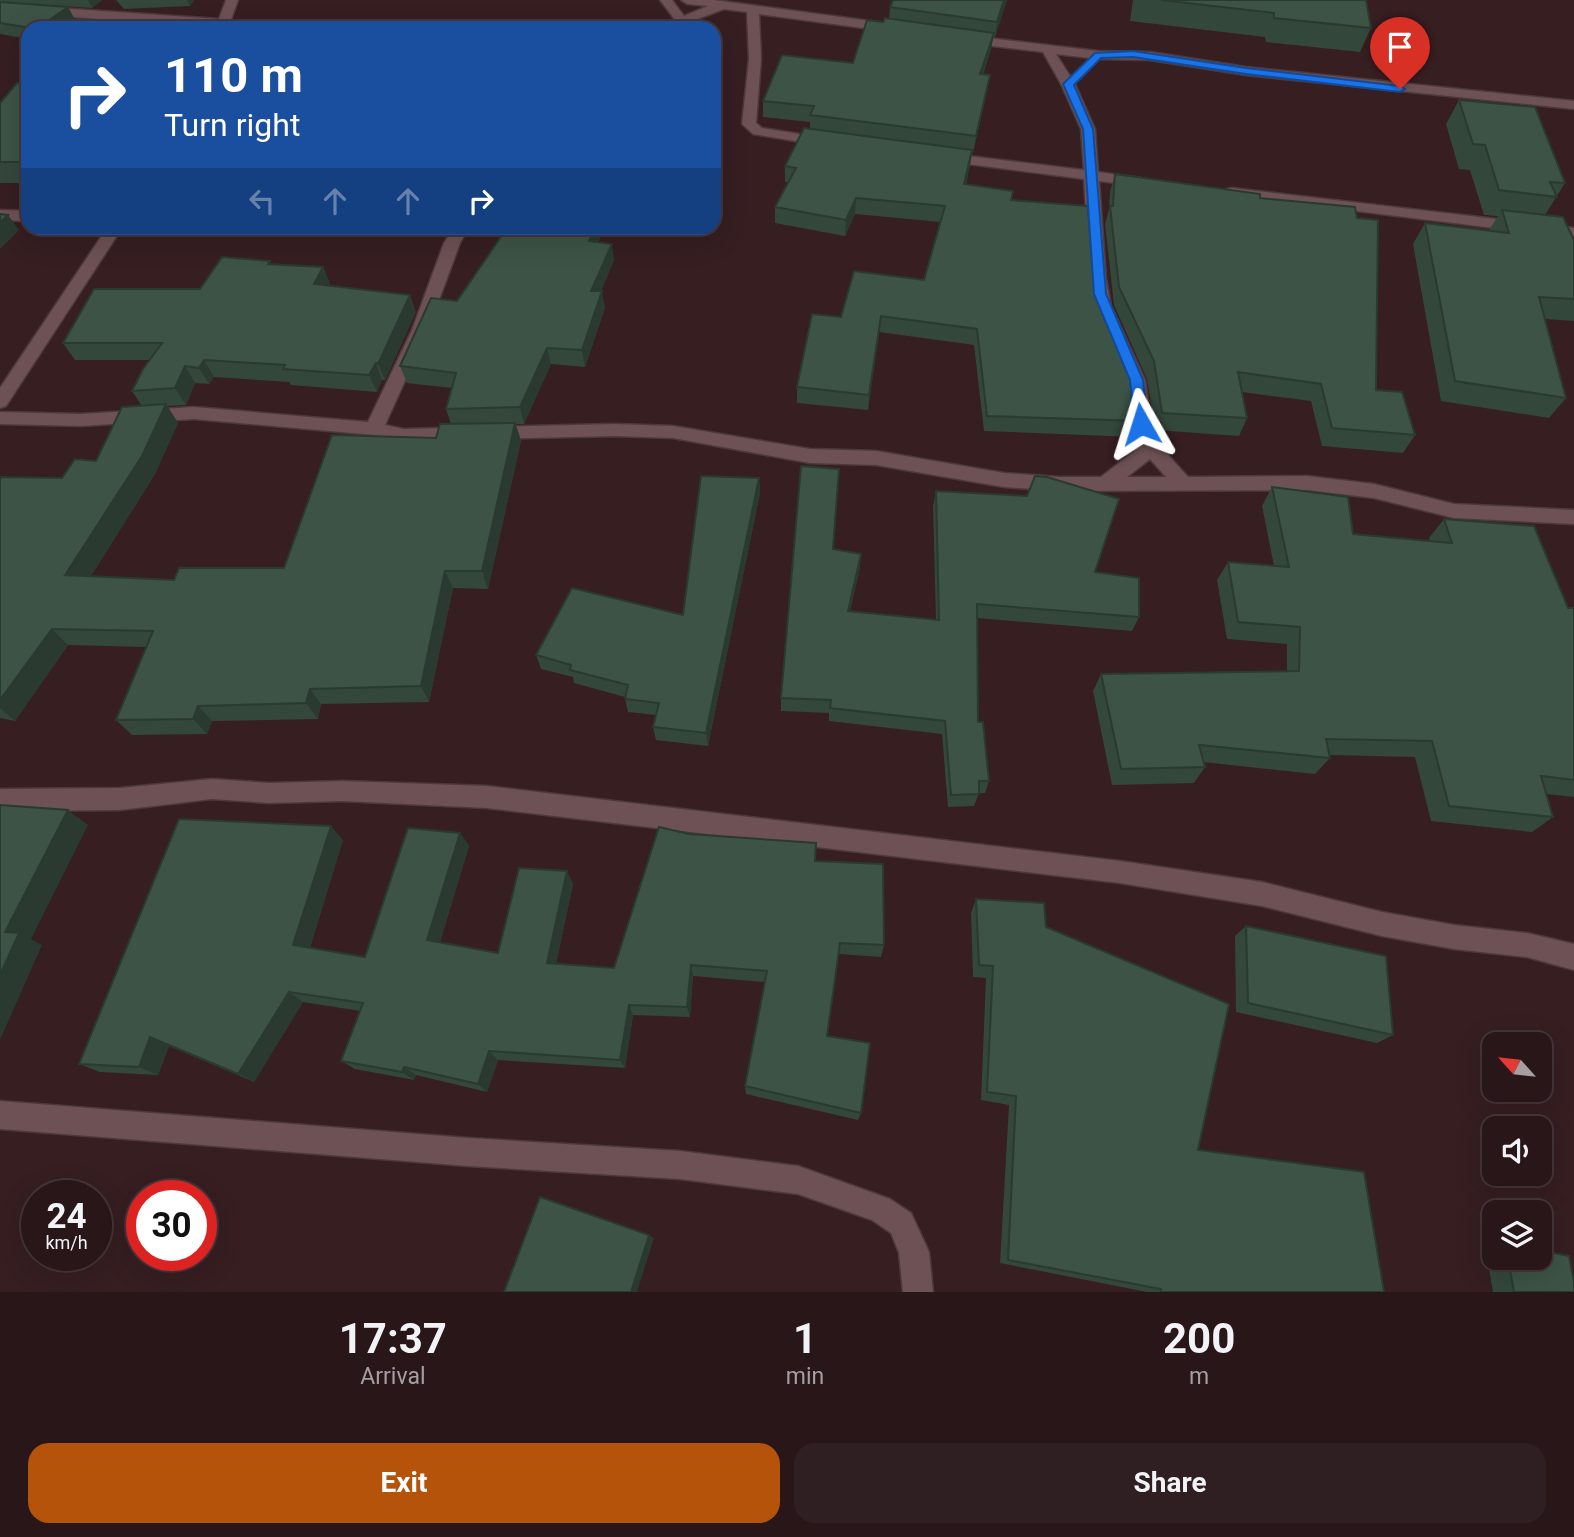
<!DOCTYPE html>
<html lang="en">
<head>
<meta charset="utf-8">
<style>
	:root { --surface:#281619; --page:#301f22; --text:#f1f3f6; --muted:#a59fa2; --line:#443538; --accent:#b45309 }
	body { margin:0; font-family:Roboto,sans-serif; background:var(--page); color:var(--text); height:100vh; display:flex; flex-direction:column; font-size:26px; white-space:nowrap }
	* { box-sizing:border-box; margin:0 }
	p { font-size:23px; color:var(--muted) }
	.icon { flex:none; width:38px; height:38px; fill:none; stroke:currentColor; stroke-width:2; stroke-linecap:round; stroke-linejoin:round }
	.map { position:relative; height:1292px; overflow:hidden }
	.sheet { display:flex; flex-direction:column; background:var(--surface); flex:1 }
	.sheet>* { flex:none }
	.top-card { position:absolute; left:21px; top:21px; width:700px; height:214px; border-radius:21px; box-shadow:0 7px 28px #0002,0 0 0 2px var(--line); background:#1a4fa0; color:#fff; overflow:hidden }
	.needle { width:46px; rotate:297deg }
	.buttons { position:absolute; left:1482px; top:1032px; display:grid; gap:14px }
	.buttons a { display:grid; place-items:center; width:70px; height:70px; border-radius:14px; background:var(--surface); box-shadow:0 7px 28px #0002,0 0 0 2px var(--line); font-size:35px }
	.speed { position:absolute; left:21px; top:1180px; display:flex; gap:14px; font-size:35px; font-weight:700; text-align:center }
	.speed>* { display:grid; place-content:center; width:91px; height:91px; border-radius:50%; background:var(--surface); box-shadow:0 7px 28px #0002,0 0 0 2px var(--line); line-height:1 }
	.speed small { font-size:18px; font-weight:400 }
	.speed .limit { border:10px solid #d22; background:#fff; color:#111 }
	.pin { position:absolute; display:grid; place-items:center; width:60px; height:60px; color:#fff; margin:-72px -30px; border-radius:50% 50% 50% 0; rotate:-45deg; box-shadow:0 0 7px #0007 }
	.pin .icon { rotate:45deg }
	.me { position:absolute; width:77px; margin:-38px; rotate:354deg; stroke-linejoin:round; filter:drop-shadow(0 0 5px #0008) }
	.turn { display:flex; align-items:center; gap:24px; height:147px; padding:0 28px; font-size:32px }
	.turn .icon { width:91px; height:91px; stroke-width:2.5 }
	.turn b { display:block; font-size:49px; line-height:60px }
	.lanes { display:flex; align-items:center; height:66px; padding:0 28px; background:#0003; justify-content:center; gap:35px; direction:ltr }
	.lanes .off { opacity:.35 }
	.eta { display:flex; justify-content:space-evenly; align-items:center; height:119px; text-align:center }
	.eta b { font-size:42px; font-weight:700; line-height:49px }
	.cta { display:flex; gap:14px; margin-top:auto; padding:14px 28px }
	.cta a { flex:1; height:80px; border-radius:21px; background:var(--accent); color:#fff; font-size:28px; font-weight:700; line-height:80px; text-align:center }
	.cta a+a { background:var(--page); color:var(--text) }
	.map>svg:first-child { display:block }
</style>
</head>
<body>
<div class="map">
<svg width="1574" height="1292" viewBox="0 0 1574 1292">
	<rect width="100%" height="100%" fill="#361e21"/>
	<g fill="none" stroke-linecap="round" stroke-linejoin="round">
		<defs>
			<path id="street" d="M226,0H238L228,28L0,12V4L219,19Z
				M660,0H672L684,16L708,6L687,4L681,0H714L893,24L899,28L893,32L759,14L761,59L756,123L762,128L830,139V145L825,146L753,134L742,124L749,59L747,12L724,9L687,23L685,28H673L676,21Z
				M963,35L1098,51L1150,52L1246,67L1574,101V109L1246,75L1150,60L1098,59L1056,54L1075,84L1095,129L1098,172L1141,178L1148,182L1141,186L1099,181L1106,279L1111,306L1145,380L1153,433L1158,444L1188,477L1307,476L1374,484L1454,504L1574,510V524L1454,518L1374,498L1307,490L1059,491L1004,487L876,465L810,463L673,438L615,436L403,441L374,435L194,419L81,426L0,424V412L81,414L194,407L368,422L412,330L444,243L454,228H468L460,243L428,330L385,425L403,429L615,424L673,426L810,449L876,451L1004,473L1059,477H1101L1141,446L1135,433L1127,380L1095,306L1090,279L1084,179L944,161L937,157L944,153L1084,170L1081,129L1061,84L1043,52L959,42L957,39ZM1150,459L1166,477H1127Z
				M1232,188L1574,228V238L1227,195L1225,192L1227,189Z
				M0,210L28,211V221L0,220Z
				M107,228H122L6,406L0,408V388Z
				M212,779L269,783L343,781L487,786L1120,861L1262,882L1382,912L1454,925L1527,933L1574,944V970L1527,957L1454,949L1382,936L1262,906L1120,883L487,808L343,801L269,803L212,799L120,810L0,811V789L120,788Z
				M0,1101L468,1138L680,1151L798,1166L890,1199L911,1213L929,1252L933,1292H903L899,1253L891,1233L872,1220L798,1194L680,1179L468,1166L0,1129Z"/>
		</defs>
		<use href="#street" stroke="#4d393c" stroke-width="3"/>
		<use href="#street" fill="#6d5154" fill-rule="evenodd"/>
	</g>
	<path fill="#34473b" d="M0,0H102L92,8L0,2Z
		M116,0H194L190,6L124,9Z
		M893,0H1007L995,37H993L991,49L983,75H990L987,91L973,153L972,152L966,185L1011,200L1092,263L1097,290L1140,421L1134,437L984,431L974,345L879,332L868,410L797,403V387L841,317L924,280L940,222L855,214L845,236L775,223V207L788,182H785V166L810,128V122L763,117V101L853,63L883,22L889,19L890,7Z
		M1133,0H1366L1371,28L1360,52L1266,42L1265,37L1130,21Z
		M0,2L68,7L75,20L64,28H28V39L0,34Z
		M28,84V183H0V103Z
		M1459,100L1565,183L1545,215L1574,240V321L1545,319L1566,398L1549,418L1441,401L1413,244L1425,223L1489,230L1498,216L1484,215L1470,170L1459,169L1446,124Z
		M1115,174L1260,198L1376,390L1415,435L1403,453L1322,446L1311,401L1242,392L1247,418L1239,436L1155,430L1147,379L1114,305L1105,224L1109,209L1110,192Z
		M507,228H604L598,242L614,260L601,291L605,308L585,367L551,364L524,424H516L521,441L488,589L453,588L429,702L321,704L318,719L212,721L207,734L132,735L116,720L146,647L68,645L15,721L0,718V477L62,478L96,461L142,406L132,391L150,360H75L63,343L200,289L271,264L323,267L330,284V285L416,312L385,380H382L377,392L291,385L289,382L214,377L209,384L195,383L186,405L167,406L178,423L155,474L91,576L174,580L284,568L451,424L446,409L452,388L407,383L400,366L457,301Z
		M759,478L760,493L708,746L656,740L653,727L656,715L628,712L625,699V697L574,683L573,677L541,669L536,655L683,615Z
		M1272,487L1353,534L1430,541L1429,538L1444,519L1568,608H1574V797L1546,794L1553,817L1532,832L1431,821L1415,757L1329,755L1330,758L1315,774L1203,762L1205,767L1194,783L1112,785L1093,691L1101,674L1287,672V644L1227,639L1217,580L1228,562L1274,566L1262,506Z
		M936,491L1095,572L1139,617L1132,631L977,618L978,722L989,781L985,793H979L974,806L948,807L942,734L829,721V713L781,711V698L833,549L860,568L850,611L936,620L933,506Z
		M460,833L469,846L440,942L498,953L567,871L573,884L556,964L614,968L815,861L884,945L881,957L839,954L827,1036L861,1113L858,1120L746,1094L745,1086L765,982L693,976L690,1017L633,1015L625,1068L498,1060L487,1092L416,1075L414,1080L355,1069L341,1061L360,1011L303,1002L254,1082L169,1046L158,1075L100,1072L79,1064L343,840L310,948L365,957Z
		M976,899L1046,927L1198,1150L1384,1292H1147L1000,1263L1009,1105L981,1100L986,978L973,977L971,913Z
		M1246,926L1393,1035L1377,1043L1236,1012L1235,936Z
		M1494,1245V1258H1540L1574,1292H1493L1485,1246Z"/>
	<path fill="#2a3a30" d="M88,0H102L92,8Z
		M187,0H194L190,6Z
		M1004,0H1007L995,37L997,22Z
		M68,7L75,20L64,28H38Z
		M994,33L991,49L977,90L980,74Z
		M990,75L987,91L973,153L976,136Z
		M972,150L970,166L962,200L964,184Z
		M856,198L855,214L845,236L846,220Z
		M8,215L19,230L0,249V223Z
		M595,228H604L592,258L589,241Z
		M612,244L614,260L594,307L591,291Z
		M323,267L330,284L322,300L314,284Z
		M602,291L605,308L585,367L582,350Z
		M410,295L416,312L385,380L378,364Z
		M881,316L879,332L868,410L869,395Z
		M547,348L551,364L524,424L520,407Z
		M204,360L214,377L209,384L199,368Z
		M376,363L382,380L377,392L369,375Z
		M185,366L195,383L186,405L175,388Z
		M166,404L178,423L155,474L81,592L65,575Z
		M515,423L521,441L488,589L482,571Z
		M759,478L760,493L708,746L706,733Z
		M861,554L860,568L846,625L848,611Z
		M445,571L453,588L429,702L421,686Z
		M52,629L68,645L15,721L0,708V700Z
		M310,689L321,704L318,719L306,703Z
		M198,706L212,721L207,734L193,719Z
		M68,810L88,825L31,939L42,945L0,1040V975L5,932Z
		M331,826L343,840L307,957L293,945Z
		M460,833L469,846L437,951L427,940Z
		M567,871L573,884L554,974L547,963Z
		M691,965L693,976L690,1017L687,1007Z
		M289,992L303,1002L254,1082L238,1074Z
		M629,1005L633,1015L625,1068L620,1060Z
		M150,1037L169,1046L158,1075L139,1067Z
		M489,1051L498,1060L487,1092L478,1084Z
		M404,1067L416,1075L414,1080L402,1072Z
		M649,1235L654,1238L637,1292H631Z"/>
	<path fill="#3c5345" stroke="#2a3a30" stroke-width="2" d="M893,0H1004L997,22L890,7Z
		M1161,0H1366L1371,28L1274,18V13Z
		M0,2L68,7L38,28H31L0,23Z
		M885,18L994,33L980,74L990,75L976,136L810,115L814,106L763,101L782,55L853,63L867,20L883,22Z
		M17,83L28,84V162H0V103Z
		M1459,100L1535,107L1565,183L1550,182L1557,197L1499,190L1485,145L1473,144Z
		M804,128L972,150L964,184L1013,191L1011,200L1088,206L1092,263L1097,290L1130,365L1140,421L987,416L977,329L881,316L869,395L797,387L812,314L841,317L854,271L924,280L945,206L856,198L846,220L775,207L796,168L785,166Z
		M1115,174L1260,194V198L1355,207L1357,218L1378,220L1376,390L1402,392L1415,435L1332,428L1321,384L1238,372L1247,418L1162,413L1154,361L1119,287L1110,206H1113Z
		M1502,210L1563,217L1574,240V299L1539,297L1566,398L1455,381L1425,223L1509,233Z
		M0,214L8,215L0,223Z
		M507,228H595L589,241L612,244L591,291H602L582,350L547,348L520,407L446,409L456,373L400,366L431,298L457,301Z
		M222,257L270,261L268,264L323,267L314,284L410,295L378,364L376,363L369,375L283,369L285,365L204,360L199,368L185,366L175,388L132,391L143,369L162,343H63L94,289H200Z
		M166,404L142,456L65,575L174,580L179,568H284L332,435L436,438L440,424L515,423L482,571H445L421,686L310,689L306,703L198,706L193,719L116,720L153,631L52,629L0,700V477L62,478L75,459L96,461L122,407Z
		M801,466L839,469L833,549L861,554L848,611L939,620L936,491L1027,496L1035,476L1047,477L1119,499L1095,572L1139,578V617L977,604L978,722H983L989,781H979V794L951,795L945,721L830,708L831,700L781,698Z
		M701,476L759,478L706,733L653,727L659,703L625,699L628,685L570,670L571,665L536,655L572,588L683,615Z
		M1272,487L1348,497L1353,534L1452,543L1444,519L1534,526L1568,608H1574V780L1541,776L1553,817L1449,806L1432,741L1326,739L1330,758L1199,745L1205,767L1121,769L1101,674L1299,671L1300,627L1238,622L1228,562L1289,567Z
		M0,805L68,810L5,932L19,933L0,975Z
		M179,819L331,826L293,945L365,957L408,828L460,833L427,940L498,953L519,868L567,871L547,963L614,968L659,827L689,834L816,843L815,861L883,864L884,945L840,943L827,1036L870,1043L861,1113L745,1086L767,971L691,965L687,1007L629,1005L620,1060L489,1051L478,1084L404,1067L402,1072L341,1061L363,1003L289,992L238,1074L150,1037L139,1067L79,1064Z
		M976,899L1044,903L1046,927L1229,1004L1198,1150L1364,1172L1384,1292H1161V1289L1008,1260L1016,1096L987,1092L993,966L979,965Z
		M1246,926L1386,956L1393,1035L1248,1003Z
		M540,1197L649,1235L631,1292H504Z
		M1540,1250L1569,1256L1574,1282V1292H1514L1508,1258H1540Z"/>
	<path fill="#1a73e8" stroke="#114b97" stroke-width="2" d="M1133,51L1246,68L1400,86L1405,89L1400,92L1246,74L1133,57L1101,58L1074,85L1093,129L1106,294L1143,380L1148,424L1141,428L1134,424L1130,380L1094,294L1083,129L1063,84L1095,53Z"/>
</svg>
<div class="buttons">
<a><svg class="needle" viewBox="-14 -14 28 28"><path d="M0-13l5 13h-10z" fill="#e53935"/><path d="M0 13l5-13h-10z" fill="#a59fa2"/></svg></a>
<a><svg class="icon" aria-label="sound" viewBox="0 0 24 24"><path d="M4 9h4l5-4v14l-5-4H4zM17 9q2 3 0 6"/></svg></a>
<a><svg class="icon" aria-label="layers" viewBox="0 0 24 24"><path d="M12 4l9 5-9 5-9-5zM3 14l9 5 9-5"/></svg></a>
</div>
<div class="speed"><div>24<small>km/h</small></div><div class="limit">30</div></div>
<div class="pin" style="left:1400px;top:89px;background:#d93025"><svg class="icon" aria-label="arrive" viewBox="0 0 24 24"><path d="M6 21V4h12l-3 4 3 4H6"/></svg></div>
<svg class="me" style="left:1141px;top:424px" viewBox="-20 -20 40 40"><path d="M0-17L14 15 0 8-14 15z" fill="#1a73e8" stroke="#fff" stroke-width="4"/></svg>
<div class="top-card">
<div class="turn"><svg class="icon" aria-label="right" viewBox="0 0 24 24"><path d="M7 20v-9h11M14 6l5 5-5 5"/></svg><div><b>110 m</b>Turn right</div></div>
<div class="lanes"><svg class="icon off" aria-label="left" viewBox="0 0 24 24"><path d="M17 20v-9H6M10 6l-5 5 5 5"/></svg><svg class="icon off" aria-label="ahead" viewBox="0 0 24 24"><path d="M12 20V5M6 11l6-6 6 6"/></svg><svg class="icon off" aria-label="ahead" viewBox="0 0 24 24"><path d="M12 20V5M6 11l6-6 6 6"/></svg><svg class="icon" aria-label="right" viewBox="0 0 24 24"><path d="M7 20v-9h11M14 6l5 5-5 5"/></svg></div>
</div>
</div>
<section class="sheet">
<div class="eta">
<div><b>17:37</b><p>Arrival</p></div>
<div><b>1</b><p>min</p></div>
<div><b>200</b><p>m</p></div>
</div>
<div class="cta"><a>Exit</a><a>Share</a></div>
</section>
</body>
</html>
